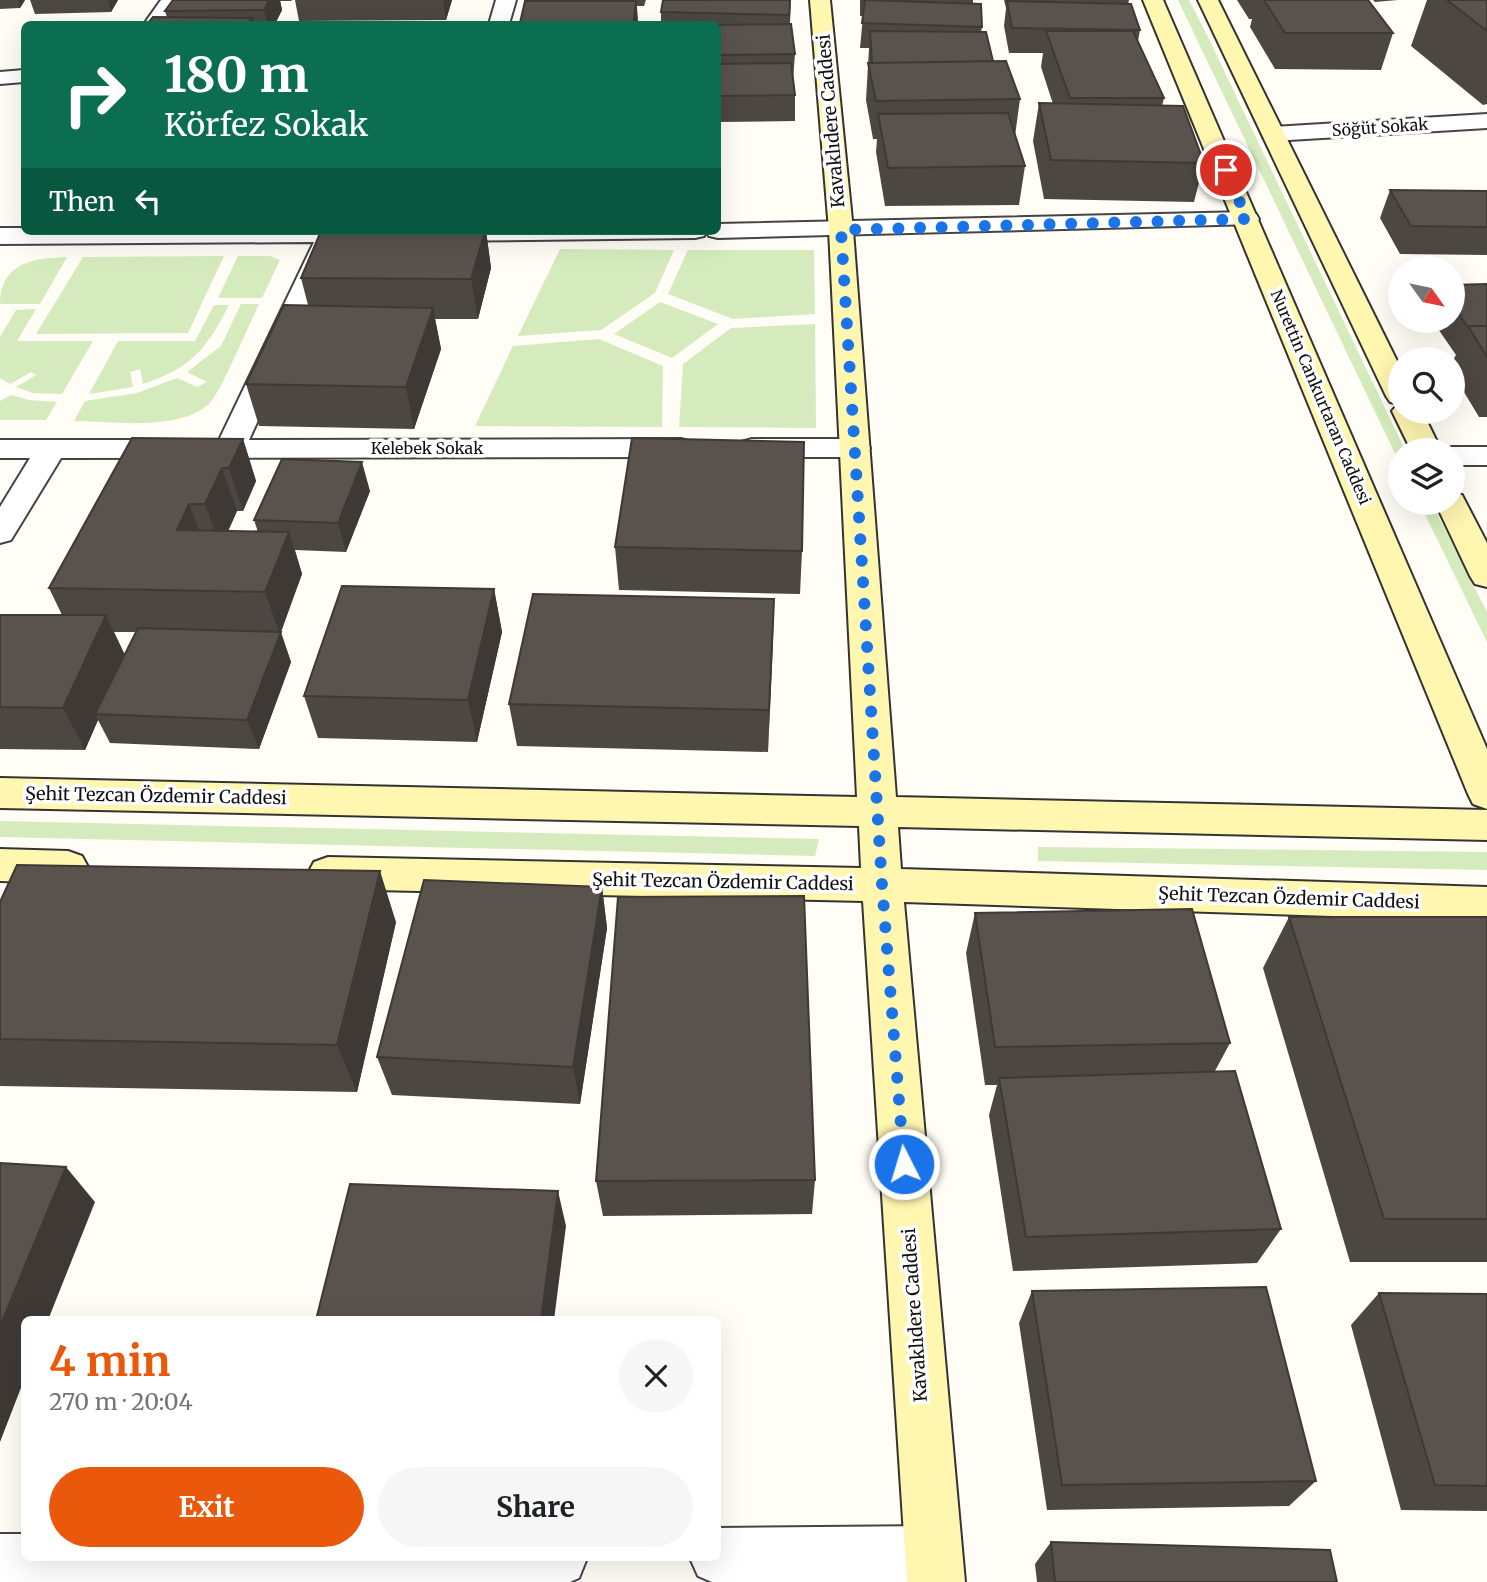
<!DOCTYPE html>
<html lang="en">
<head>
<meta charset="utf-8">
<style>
	:root { --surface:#fff; --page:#f6f6f6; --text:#202124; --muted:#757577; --accent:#ea580c }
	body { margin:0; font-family:Merriweather,serif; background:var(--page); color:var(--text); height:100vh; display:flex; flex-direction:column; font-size:26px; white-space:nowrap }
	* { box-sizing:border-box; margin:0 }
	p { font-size:23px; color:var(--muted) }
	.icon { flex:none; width:38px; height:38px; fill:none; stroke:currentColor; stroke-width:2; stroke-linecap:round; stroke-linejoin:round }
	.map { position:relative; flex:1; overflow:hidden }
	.sheet { position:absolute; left:21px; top:1316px; width:700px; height:245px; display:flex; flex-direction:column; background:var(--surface); border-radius:10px; box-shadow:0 7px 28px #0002 }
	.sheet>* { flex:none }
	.hud { position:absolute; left:21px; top:21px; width:700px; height:214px; border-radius:10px; box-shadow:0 7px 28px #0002; background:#0b6e4f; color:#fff; overflow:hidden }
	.needle { width:46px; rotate:123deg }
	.tools { position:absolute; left:1388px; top:256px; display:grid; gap:14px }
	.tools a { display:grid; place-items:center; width:77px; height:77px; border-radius:50%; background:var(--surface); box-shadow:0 7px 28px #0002; font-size:35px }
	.pin { position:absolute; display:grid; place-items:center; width:60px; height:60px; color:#fff; margin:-30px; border:4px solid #fff; border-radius:50%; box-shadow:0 2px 7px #0007 }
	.me { position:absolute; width:77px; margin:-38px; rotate:355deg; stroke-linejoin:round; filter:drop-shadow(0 0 5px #0008) }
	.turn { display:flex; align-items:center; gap:24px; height:147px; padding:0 28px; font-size:32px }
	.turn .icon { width:91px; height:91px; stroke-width:2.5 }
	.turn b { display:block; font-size:49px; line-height:60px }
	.then { display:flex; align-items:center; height:66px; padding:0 28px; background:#0003; gap:14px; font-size:26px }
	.round { display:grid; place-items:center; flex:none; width:74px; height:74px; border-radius:37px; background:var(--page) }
	.overview { display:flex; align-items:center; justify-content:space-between; height:119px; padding:0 28px }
	h1 { font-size:42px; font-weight:700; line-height:52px; color:var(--accent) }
	.button { display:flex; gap:14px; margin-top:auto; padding:14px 28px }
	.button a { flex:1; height:80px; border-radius:42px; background:var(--accent); color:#fff; font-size:28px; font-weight:700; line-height:80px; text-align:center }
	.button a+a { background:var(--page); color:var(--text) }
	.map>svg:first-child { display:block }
</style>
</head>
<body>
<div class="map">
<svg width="1487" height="1582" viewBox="0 0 1487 1582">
	<rect width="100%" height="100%" fill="#fffdf5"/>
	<path fill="#d5ebbd" d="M1178,0H1189L1208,37L1405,450H1400V464Z
		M560,249L674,250L655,293L601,330L518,336Z
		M688,250H814L815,314L733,319L668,294Z
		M224,256L188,333L36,334L83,257Z
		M238,256H270L280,260L262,298H218Z
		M67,257L40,304H0C0,263 33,258 67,257Z
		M660,302L718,324L672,358L614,334Z
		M241,304H259C250,322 220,394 209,404C177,432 113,421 74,421L85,401L137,393L177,378L197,387L207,382L187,372L221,346Z
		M214,305H229C207,349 191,368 143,384L140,369L130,372L133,387L89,394L118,341H195Z
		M36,309L17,341H93L62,394L33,393L16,387L36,375L31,372L10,384L0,378V337L16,310Z
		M815,324L816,428L679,427L683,364L731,328Z
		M599,339L663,366L662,427L475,426L513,346Z
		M11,395L29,400L57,402L46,420H0V401Z
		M1419,502H1431L1487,612V642Z
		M0,821L819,839L815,856L0,837Z
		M1038,847L1487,852V870L1038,861Z"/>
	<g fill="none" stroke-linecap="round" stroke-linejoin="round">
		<defs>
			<path id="street" d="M161,0H181L164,24H144Z
				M496,0H516L509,24H489Z
				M24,70V82L0,84V72Z
				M1487,114V128L1273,141L1265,139L1262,134L1265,129L1273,127Z
				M1247,212L1256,214L1259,219L1256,224L718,238L709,236L706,232L704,236L695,238L434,241L425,238L421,233L718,231V224Z
				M0,228H24V231H381L384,234L380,239L339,242L249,440L681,439L692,442L696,448L692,454L681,457L61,458L11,540L0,543V507L30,458H0V440H219L314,242L0,244Z
				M752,439H855L866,442L870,448L866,454L855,457H752L741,454L737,448L741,442Z
				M1452,447H1487V465H1452V450H1441Z
				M934,1526L954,1534L962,1554L954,1574L935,1582H712L698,1576L690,1558H718V1528Z
				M0,1534H24V1558H587L579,1578L570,1582H0Z"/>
			<path id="secondary" d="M810,0H830L853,230L896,797L1487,810V840L898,827L901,869L1487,887V921L904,902L965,1582H907L863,901L328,889L314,884L308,873L314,862L328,857L861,868L859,826L0,808V778L857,797L829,230Z
				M1143,0H1163L1487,749V809L1473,804L1468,794Z
				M1198,0H1218L1400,367V411H1422L1441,450H1411L1392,411L1398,404L1390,402L1386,396Z
				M1452,493L1462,495L1487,543V587L1475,584L1470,576L1435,502H1452Z
				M0,849L68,851L82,856L88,867L82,878L68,883L0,881Z"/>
		</defs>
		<use href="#street" stroke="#444" stroke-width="4"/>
		<use href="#secondary" stroke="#333" stroke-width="4"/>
		<use href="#street" fill="#fff" fill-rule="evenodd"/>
		<use href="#secondary" fill="#fff6b0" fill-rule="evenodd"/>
	</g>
	<path fill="#4d4742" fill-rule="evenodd" d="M0,0H25L20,8L0,9Z
		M30,0H118L111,12L35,14Z
		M173,0H292L291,1H280L282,10L275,24H147L167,17L165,11Z
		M295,0H452L446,20L299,21Z
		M528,0H646L644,6H637L638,24H520Z
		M791,0L790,24L795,54L793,80L795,95V121L718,122V24H661V12Z
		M860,0H973V4L982,27L981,32L993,61L1020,99L1015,136L1025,166L1019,205L885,206L876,152L877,139H873L866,100L869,48H860L863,16H860Z
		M1004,0H1129L1128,4L1140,30L1138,41L1164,98L1162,106L1204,163L1194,202L1044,199L1033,141L1039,103L1053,104L1041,67L1043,53H1009L1004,26L1006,8Z
		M1237,0H1368L1393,33L1381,70L1275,69L1250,27L1252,19H1249Z
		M1373,0H1398L1375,2Z
		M1427,0H1487V104L1483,105L1411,46Z
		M1390,190L1487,191V255L1400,254L1380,218Z
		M321,231H486L491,268L478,319H435L441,349L414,429L259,426L246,384L308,305L301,278Z
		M1487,284V417H1479L1452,372V362L1456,355L1432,320H1452V285Z
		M243,439L256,481L243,511H237L228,531L258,532L254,520L370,491L346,552L295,550L302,574L280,632L291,662L259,749L110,743L98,720L85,750L0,749V615H62L49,588ZM114,632H136L125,655Z
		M615,547L802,551L800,594L619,590Z
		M494,589L502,632L477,742L318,738L304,696Z
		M774,599L768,752L517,746L509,704Z
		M602,887L607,928L580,1104L392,1095L377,1057Z
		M0,902L396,922L357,1092L0,1086Z
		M975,913L1230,1043L1215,1071L1281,1229L1257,1263L1013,1271L989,1115L997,1085H985L966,953Z
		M1289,917H1487V1262H1350L1263,968Z
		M815,1180L812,1214L603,1216L596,1181Z
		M1032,1291L1316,1481L1289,1506L1047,1510L1019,1323Z
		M1379,1293L1487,1294V1511L1401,1510L1351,1325Z
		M1051,1542L1337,1582H1037L1035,1564Z"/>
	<path fill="#3f3936" d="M18,0H25L20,8Z
		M108,0H118L111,12Z
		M269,0H280L282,10L275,24H267L264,10Z
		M443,0H452L446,20Z
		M636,1L638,24H634V22Z
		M252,18L253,24H247Z
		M485,231H486L491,268L478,319L471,279Z
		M433,308L441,349L414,429L406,387Z
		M243,439L256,481L243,511L229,468Z
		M362,462L370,491L346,552L338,523Z
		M222,468L237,511L221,547L205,504Z
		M189,504L205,546L177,530Z
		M289,532L302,574L280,635L265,592Z
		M494,589L502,632L477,742L468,700Z
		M774,599L773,642L768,752L769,710Z
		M106,615L126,658L95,714L98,720L85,750L63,708Z
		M281,632L291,662L259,749L247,720Z
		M380,871L396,922L357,1092L337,1045Z
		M602,887L607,928L580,1104L573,1067Z
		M66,1167L95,1202L48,1320H24V1380L0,1442V1326Z
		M558,1191L566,1226L554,1320H541Z"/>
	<path fill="#5a524d" stroke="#3f3936" stroke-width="2" d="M173,0H269L264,10L165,11Z
		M663,0H790L789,15L661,12Z
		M865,0L981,4L982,27L862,23Z
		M1264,0H1368L1393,33H1285Z
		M1447,0H1487V31Z
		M525,1H636L634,22L520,23Z
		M1007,1L1131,4L1140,30L1012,28Z
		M153,17L252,18L247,24H147Z
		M791,24L795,54L718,55V25Z
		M870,31L986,32L993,61L872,63Z
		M1046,31H1133L1164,98H1070Z
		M1006,61L1020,99L876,101L868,63Z
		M791,63L795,95L718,96V64Z
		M1039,103L1183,106L1204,163L1051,160Z
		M1008,113L1025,166L888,168L878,114Z
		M1390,190L1487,191V227L1411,226Z
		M321,231H485L471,279L301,278Z
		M1487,284V326H1467L1452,304V285Z
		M284,305L433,308L406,387L246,384Z
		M1468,326H1487V357Z
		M132,438L243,439L229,468H222L205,504H189L177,530L289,532L265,592L49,588Z
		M632,438L804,442L802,551L615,547Z
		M282,459L362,462L338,523L254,520Z
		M342,586L494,589L468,700L304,696Z
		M533,594L774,599L769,710L509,704Z
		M0,615H106L63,708L0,707Z
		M138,628L281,632L247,720L95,714Z
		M17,865L380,871L337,1045L0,1039V902Z
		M424,880L602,887L573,1067L377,1057Z
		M804,896L815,1180L596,1181L618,897Z
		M1192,909L1230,1043L995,1047L975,913Z
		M1289,917H1487V1219H1384Z
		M1235,1071L1281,1229L1026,1237L999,1078Z
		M0,1163L66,1167L0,1326Z
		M350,1184L558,1191L541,1320H316Z
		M1266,1287L1316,1481L1062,1485L1032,1291Z
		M1379,1293L1487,1294V1486L1435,1485Z
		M1051,1542L1330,1550L1337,1582H1055Z"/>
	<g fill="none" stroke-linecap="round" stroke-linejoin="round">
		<path stroke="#1a73e8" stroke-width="12" stroke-dasharray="0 21.6" d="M904,1164L882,885L841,230L1247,219L1226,170"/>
	</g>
	<g text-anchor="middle" stroke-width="7" stroke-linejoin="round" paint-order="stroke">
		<g font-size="16" fill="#111" stroke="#fff">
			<text transform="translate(1380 127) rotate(-4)" y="6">Söğüt Sokak</text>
			<text transform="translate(1321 397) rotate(67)" y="6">Nurettin Cankurtaran Caddesi</text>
			<text x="427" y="454">Kelebek Sokak</text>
		</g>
		<g font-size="18" fill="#111" stroke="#fff">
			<text transform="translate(831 121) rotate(-95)" y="6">Kavaklıdere Caddesi</text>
			<text transform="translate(156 796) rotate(1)" y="6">Şehit Tezcan Özdemir Caddesi</text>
			<text transform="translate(723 882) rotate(1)" y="6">Şehit Tezcan Özdemir Caddesi</text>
			<text transform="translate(1289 898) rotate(2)" y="6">Şehit Tezcan Özdemir Caddesi</text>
			<text transform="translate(915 1315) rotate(-94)" y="6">Kavaklıdere Caddesi</text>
		</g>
	</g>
</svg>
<div class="tools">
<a><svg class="needle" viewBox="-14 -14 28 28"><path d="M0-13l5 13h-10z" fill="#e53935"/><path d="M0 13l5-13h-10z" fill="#757577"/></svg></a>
<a><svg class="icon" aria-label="search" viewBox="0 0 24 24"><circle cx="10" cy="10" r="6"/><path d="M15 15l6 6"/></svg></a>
<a><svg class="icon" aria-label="layers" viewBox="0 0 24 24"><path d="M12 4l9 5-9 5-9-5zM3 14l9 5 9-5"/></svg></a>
</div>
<div class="pin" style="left:1226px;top:170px;background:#d93025"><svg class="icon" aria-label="arrive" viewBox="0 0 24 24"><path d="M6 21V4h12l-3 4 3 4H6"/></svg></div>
<svg class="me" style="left:904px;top:1164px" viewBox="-20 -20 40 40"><circle r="17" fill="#1a73e8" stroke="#fff" stroke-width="3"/><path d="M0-11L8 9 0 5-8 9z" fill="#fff"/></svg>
<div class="hud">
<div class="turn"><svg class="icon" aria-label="right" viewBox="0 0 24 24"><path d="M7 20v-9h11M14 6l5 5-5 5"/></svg><div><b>180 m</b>Körfez Sokak</div></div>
<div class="then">Then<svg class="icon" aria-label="left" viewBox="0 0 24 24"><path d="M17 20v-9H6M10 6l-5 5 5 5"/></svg></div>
</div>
<section class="sheet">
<div class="overview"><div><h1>4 min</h1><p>270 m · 20:04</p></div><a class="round"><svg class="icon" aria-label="close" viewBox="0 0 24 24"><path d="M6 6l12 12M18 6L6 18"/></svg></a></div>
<div class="button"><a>Exit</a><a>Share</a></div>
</section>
</div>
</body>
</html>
